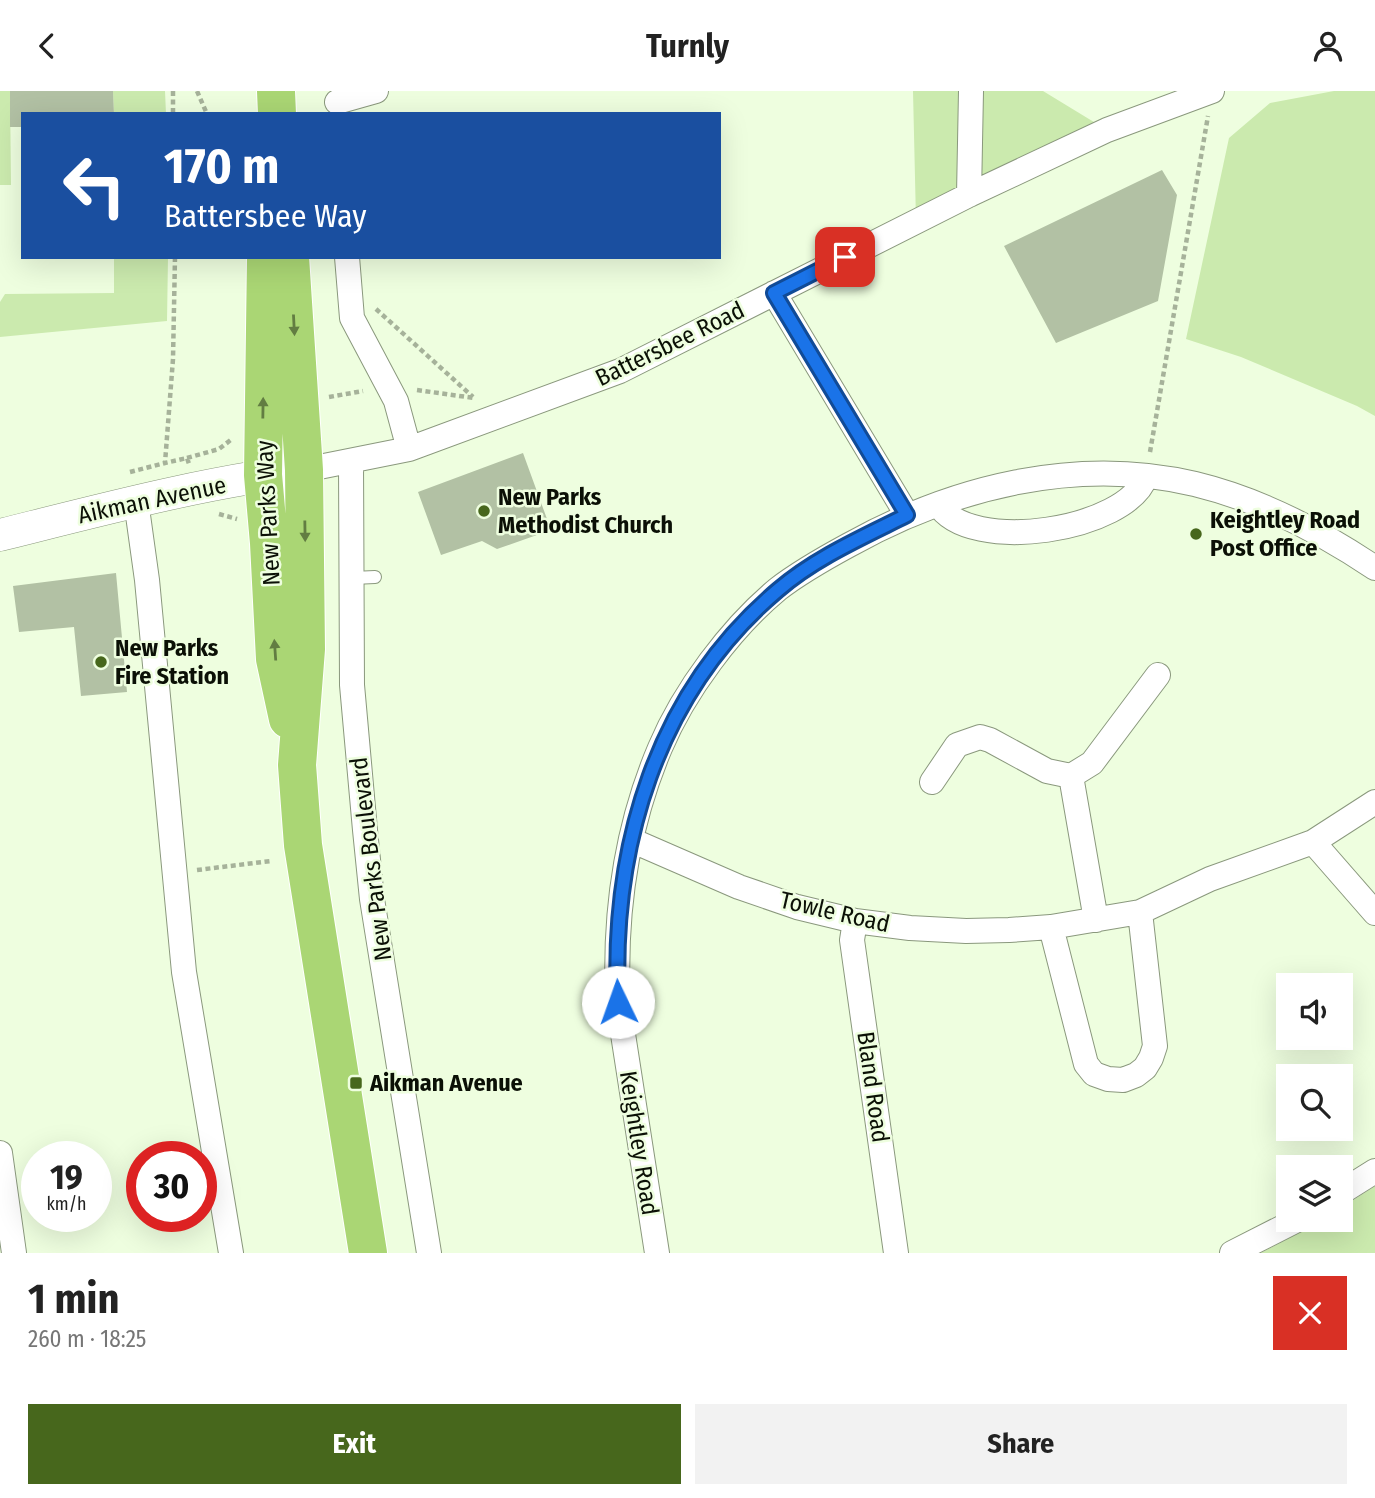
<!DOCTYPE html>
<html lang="en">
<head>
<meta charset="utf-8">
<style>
	:root { --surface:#fff; --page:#f2f2f2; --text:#222; --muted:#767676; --accent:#47671c }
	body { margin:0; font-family:"Fira Sans Condensed",sans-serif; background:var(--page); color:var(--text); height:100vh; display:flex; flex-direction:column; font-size:26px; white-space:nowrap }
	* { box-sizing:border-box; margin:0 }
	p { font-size:23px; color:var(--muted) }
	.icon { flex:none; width:38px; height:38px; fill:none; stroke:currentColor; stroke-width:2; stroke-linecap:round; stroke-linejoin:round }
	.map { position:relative; height:1162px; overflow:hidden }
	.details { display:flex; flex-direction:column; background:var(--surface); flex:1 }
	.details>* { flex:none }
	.top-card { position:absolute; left:21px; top:21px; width:700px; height:147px; border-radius:0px; box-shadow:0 7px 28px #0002; background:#1a4fa0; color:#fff; overflow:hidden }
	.controls { position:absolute; left:1276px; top:882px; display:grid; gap:14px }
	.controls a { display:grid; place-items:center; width:77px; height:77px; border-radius:0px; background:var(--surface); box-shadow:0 7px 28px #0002; font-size:35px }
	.speed { position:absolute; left:21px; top:1050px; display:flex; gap:14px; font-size:35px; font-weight:700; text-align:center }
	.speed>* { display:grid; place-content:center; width:91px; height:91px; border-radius:50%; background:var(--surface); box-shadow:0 7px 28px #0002; line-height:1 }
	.speed small { font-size:18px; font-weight:400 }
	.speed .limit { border:10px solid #d22; background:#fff; color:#111 }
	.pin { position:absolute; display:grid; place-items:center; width:60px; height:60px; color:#fff; margin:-30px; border-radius:14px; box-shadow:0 4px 10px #0006 }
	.me { position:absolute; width:77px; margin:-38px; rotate:357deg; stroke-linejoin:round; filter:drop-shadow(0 0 5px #0008) }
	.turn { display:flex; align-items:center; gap:24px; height:147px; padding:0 28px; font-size:32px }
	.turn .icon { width:91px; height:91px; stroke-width:2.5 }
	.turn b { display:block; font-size:49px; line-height:60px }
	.round { display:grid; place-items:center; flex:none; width:74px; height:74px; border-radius:0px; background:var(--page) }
	.overview { display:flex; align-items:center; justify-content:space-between; height:119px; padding:0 28px }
	h1 { font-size:42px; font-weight:700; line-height:52px }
	.primary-button { display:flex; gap:14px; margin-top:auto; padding:14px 28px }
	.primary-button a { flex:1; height:80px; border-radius:0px; background:var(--accent); color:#fff; font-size:28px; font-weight:700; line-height:80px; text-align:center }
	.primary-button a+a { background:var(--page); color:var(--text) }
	header { display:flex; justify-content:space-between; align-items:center; height:91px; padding:0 28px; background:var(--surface); font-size:32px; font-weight:700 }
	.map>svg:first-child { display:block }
</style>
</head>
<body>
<header><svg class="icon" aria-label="back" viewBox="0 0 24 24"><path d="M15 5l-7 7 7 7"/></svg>Turnly<svg class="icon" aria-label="person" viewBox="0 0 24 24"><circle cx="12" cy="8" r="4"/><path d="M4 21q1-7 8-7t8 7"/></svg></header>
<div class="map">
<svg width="1375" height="1162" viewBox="0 0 1375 1162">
	<rect width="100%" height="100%" fill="#eefedf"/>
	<path fill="#cbeaae" d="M0,0H10L11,94H0Z
		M113,0H165L166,23H114Z
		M913,0H1043L1107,39L916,130Z
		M1334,0H1375V325L1357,315L1241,266L1186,248L1229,47L1270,12Z
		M114,166H168L167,230L0,246V211L5,203L114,202Z
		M1375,1095V1162H1261L1322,1129H1340L1341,1117Z"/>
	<path fill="#b2c1a4" d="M10,0H113L114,23H23V36H10Z
		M1162,79L1177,104L1158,210L1056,252L1004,155Z
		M523,362L551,439L497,458L482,450L441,464L418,401Z
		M116,482L127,601L81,605L74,536L19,541L13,495Z"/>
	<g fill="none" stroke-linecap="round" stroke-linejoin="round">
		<defs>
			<path id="service" d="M353,487L375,486"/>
			<path id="minor" d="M337,11L376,0
				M969,104L971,0
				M347,166L352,227L396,310L409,358
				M774,202L907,424
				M351,371L352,594L365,739L372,808L429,1162
				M304,379L409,358L620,280L969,104L1107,39L1212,0
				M136,410L147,489L184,881L231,1162
				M938,413C969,464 1128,440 1146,385
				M1071,685L1096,829
				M1071,685L1092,672L1158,584
				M932,691L957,654L980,646L990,649L1047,680L1071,685
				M631,749L739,796L797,816L855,830L910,837L966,840L1009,839L1051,836L1140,821L1210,788L1313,751L1375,711
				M1313,751L1375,822
				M855,830L852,849L896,1162
				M1051,836L1086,973L1094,983L1108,988L1123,989L1136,984L1145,977L1151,967L1155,955L1140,821
				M0,1062L14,1162
				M1340,1102L1375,1080
				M657,1162L618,911C614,825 626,737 660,657C684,600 731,537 778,498C800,481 825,467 849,454C953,396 1076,365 1195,393C1261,409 1320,440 1375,477
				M1232,1162L1297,1129"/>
			<path id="tertiary" d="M0,444C100,419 201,392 304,379"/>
			<path id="trunk" d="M276,0L277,23
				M266,166L263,384L269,452L275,568L288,628
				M290,166L304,379L306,558L297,674L303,754L368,1162"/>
		</defs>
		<use href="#service" stroke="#8a987d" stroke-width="14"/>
		<use href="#minor" stroke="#8a987d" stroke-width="26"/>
		<use href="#tertiary" stroke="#8a987d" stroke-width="33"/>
		<use href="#trunk" stroke="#fff" stroke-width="40"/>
		<path stroke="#a6b29a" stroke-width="4.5" stroke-dasharray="5 3.5" stroke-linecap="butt" d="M173,0V23
			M197,0L207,23
			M175,166L173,268L165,372L187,367L189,373
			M376,218L473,306
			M417,299L474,307
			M329,306L363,300
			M1150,361L1208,25
			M187,367L219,358L232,348
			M130,381L165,372
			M219,423L237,428
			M197,779L271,770"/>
		<use href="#service" stroke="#fff" stroke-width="12"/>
		<use href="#minor" stroke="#fff" stroke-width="24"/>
		<use href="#tertiary" stroke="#fff" stroke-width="32"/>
		<use href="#trunk" stroke="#aad674" stroke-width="38"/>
	</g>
	<defs><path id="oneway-solid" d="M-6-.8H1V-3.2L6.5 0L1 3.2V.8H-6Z" transform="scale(1.75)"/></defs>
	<g fill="#627d42">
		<use href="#oneway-solid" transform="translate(294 234) rotate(87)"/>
		<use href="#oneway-solid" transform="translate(263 317) rotate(-89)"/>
		<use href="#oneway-solid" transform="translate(305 440) rotate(89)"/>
		<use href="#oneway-solid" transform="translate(275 559) rotate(-94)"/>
	</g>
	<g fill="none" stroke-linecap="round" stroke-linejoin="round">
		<defs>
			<path id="route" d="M618,911C611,756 656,602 778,499C815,467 863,446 907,424L774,202L845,166"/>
		</defs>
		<use href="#route" stroke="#114b97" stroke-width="18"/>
		<use href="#route" stroke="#1a73e8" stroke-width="12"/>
	</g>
	<g fill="#47671c" stroke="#eefedf" stroke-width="2.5">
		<circle cx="484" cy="420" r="7"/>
		<circle cx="1196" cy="443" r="7"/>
		<circle cx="101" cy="571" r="7"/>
		<rect x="349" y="985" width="14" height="14" rx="3.5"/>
	</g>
	<g text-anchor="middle" stroke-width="5" stroke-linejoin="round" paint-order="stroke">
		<g font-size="24" fill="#0b1006" stroke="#eefedf">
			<text transform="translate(670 253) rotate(-26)" y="8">Battersbee Road</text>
			<text transform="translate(152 409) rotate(-12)" y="8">Aikman Avenue</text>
			<text transform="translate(268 422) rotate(-93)" y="8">New Parks Way</text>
			<text transform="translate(371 768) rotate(-97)" y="8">New Parks Boulevard</text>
			<text transform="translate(835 821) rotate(13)" y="8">Towle Road</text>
			<text transform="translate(873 996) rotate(82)" y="8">Bland Road</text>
			<text transform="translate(639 1052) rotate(81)" y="8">Keightley Road</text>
		</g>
		<g font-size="24" font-weight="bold" fill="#0b1006" stroke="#eefedf" text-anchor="start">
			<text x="498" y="414">New Parks<tspan x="498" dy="28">Methodist Church</tspan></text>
			<text x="1210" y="437">Keightley Road<tspan x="1210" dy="28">Post Office</tspan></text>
			<text x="115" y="565">New Parks<tspan x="115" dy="28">Fire Station</tspan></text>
			<text x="370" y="1000">Aikman Avenue</text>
		</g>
	</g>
</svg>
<div class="controls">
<a><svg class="icon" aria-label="sound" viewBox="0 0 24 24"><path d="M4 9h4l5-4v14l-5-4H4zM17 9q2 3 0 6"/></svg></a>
<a><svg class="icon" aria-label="search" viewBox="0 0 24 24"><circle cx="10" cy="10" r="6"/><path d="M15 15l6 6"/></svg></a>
<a><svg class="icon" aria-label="layers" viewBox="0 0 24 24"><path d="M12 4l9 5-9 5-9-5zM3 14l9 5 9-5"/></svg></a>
</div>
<div class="speed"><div>19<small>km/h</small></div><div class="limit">30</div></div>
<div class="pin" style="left:845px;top:166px;background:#d93025"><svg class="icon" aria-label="arrive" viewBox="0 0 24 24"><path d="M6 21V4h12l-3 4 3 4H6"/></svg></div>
<svg class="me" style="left:618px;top:911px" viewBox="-20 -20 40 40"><circle r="19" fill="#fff"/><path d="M0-13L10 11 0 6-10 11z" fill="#1a73e8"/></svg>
<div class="top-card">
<div class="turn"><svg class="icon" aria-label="left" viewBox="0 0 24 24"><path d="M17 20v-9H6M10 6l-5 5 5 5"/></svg><div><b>170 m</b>Battersbee Way</div></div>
</div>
</div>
<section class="details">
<div class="overview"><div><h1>1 min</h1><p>260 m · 18:25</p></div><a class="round" style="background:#d93025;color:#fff"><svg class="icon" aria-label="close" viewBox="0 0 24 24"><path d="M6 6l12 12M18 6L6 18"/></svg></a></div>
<div class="primary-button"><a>Exit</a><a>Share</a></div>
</section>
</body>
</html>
